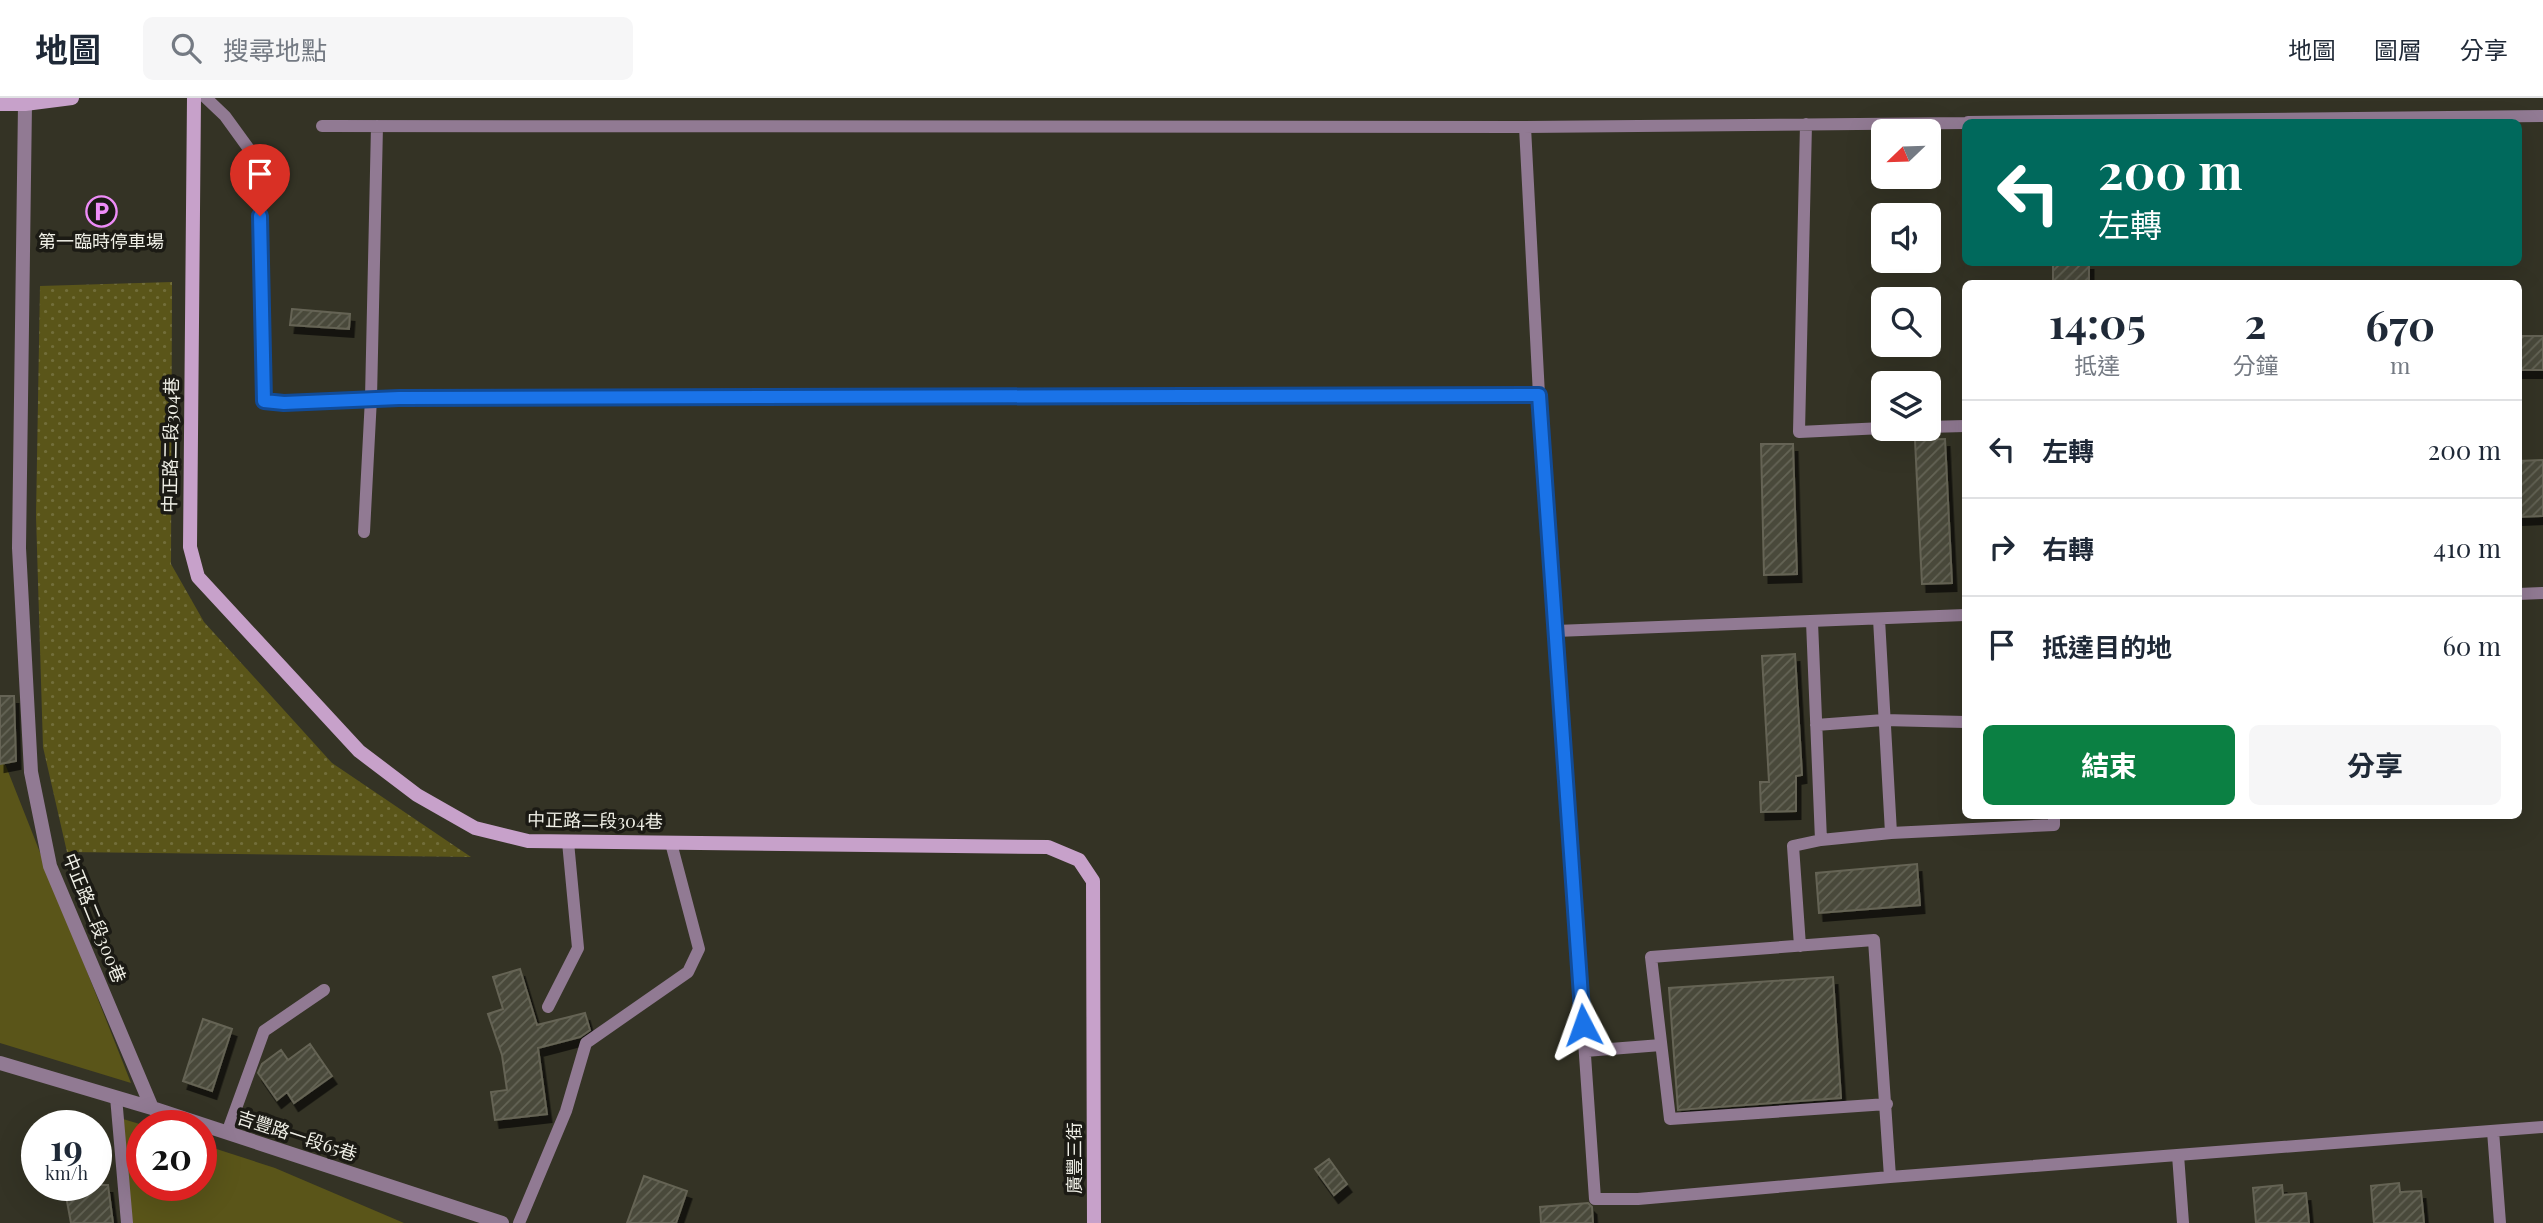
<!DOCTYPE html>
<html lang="zh-TW">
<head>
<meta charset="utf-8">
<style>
	:root { --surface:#fff; --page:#f6f6f7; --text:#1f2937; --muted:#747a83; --line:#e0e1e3; --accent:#0b8043 }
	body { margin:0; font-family:"Playfair Display","Noto Sans TC",serif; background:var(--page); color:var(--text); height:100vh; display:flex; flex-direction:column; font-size:26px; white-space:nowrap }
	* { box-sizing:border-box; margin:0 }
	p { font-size:23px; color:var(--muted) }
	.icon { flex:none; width:38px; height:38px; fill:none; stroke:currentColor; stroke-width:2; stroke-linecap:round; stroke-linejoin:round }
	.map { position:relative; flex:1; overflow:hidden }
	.panel { position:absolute; left:1962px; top:182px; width:560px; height:539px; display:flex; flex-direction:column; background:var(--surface); border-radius:10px; box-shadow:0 7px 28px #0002 }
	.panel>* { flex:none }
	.top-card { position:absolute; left:1962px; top:21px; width:560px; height:147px; border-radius:10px; box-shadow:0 7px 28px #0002; background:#00695c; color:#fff; overflow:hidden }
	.needle { width:46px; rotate:247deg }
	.fabs { position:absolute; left:1871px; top:21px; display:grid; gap:14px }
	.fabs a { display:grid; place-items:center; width:70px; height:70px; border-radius:10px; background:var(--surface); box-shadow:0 7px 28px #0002; font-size:35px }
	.speed { position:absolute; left:21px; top:1012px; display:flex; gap:14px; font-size:35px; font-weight:700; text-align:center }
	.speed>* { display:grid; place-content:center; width:91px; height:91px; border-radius:50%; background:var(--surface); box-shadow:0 7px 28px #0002; line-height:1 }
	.speed small { font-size:18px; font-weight:400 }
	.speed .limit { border:10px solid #d22; background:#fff; color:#111 }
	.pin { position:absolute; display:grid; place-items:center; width:60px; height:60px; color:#fff; margin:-72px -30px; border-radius:50% 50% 50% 0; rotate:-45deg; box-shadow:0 0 7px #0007 }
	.pin .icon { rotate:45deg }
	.me { position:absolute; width:77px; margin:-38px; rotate:356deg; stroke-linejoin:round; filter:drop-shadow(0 0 5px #0008) }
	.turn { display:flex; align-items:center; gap:24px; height:147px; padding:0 21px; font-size:32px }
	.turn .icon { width:91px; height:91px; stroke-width:2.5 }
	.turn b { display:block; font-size:49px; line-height:60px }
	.eta { display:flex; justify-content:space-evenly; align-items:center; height:119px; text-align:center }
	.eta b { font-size:42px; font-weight:700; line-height:49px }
	.primary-button { display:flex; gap:14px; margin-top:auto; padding:14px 21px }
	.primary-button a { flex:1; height:80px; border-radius:10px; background:var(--accent); color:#fff; font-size:28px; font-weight:700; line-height:80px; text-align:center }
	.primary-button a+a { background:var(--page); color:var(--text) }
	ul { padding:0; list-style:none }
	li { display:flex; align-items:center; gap:21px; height:98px; padding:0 21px; border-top:2px solid var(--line) }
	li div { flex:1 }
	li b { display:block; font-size:26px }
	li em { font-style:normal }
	header { display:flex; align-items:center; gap:42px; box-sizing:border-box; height:98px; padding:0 35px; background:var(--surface); border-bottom:2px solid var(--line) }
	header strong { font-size:33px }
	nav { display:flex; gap:38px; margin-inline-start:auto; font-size:24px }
	.search { width:490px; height:63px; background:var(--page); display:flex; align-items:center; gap:18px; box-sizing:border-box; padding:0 24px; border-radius:10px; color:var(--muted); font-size:26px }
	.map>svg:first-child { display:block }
</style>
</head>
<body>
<header>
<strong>地圖</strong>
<div class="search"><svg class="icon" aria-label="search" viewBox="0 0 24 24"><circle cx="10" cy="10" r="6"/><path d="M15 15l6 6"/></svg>搜尋地點</div>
<nav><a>地圖</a><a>圖層</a><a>分享</a></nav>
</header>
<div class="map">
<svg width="2543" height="1125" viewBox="0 0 2543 1125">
	<defs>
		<pattern id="park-dots" width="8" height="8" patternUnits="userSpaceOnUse" patternTransform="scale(1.75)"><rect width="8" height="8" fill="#5a5519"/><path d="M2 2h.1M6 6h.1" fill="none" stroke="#726e3a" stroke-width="1.8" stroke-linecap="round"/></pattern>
		<pattern id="building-hatch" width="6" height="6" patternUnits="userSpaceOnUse" patternTransform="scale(1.75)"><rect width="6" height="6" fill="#4a493a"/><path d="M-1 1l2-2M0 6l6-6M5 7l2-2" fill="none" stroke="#646456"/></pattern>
		<filter id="shadow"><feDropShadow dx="4.5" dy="8" stdDeviation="0" flood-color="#0009"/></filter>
	</defs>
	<rect width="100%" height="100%" fill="#343325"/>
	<path fill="#5a5519" d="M0,653L131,985L0,945Z
		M113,1018L143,1027L142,1087H201V1046L275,1070L404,1125H123Z"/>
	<path fill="url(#park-dots)" d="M172,184L171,466L204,524L332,665L471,759L67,754L43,649L36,418L40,188Z"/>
	<path fill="url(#building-hatch)" stroke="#656454" stroke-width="2" filter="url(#shadow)" d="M2053,164H2089V186H2053Z
		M292,211L350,216L349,231L290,227Z
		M2518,238H2543V272H2518Z
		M1945,341L1952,485L1922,486L1915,342Z
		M1761,346H1793L1797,476L1764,477Z
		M2543,362V418L2518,419V363Z
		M1795,556L1802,677L1796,678V713L1761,714L1760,684H1769L1762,558Z
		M0,598H14L16,663L0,666Z
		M1917,766L1920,807L1819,815L1816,775Z
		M520,871L537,927L585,915L590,932L580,939L538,950L547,1016L495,1022L491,994L507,992L502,957L488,916L503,911L493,879Z
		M1833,879L1841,1000L1678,1012L1669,890Z
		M203,921L232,931L212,993L183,983Z
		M310,946L332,978L294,1005L287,994L277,1002L258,975L262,966L281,952L288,962Z
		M1329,1061L1347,1086L1334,1097L1315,1071Z
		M644,1078L687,1093L676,1125H627Z
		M2399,1085L2400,1094L2421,1093L2424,1125H2374L2371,1088Z
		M64,1087H108L113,1125H71Z
		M2282,1087L2283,1097L2306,1095L2309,1125H2256L2253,1090Z
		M1588,1105L1592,1109L1593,1125H1541L1540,1109Z"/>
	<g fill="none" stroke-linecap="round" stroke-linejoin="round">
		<path stroke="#917a93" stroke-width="12" d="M206,0L225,18L259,65L264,303L284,305L371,300L1539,297L1595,1101H1638L1890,1079L2543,1029
			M1968,24L2543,18
			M1806,26L1799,334L1883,330
			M322,28L1525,29L1965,25
			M1525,29L1539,297
			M1928,329L1965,328
			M364,434L371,300L377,28
			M2518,496L2543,495
			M1879,521L1891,735L2054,727V718
			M1556,533L1965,517
			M1816,627L1884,622L1965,624
			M1821,742L1891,735
			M1800,848L1793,748L1821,742L1812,524
			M548,909L578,850L568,744
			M1585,953L1661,947
			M116,999L127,1125
			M1887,1006L1670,1021L1651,859L1874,842L1890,1079
			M2493,1033L2500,1125
			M227,1035L264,933L324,892
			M2178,1057L2183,1125
			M519,1125L566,1013L586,945L688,874L699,851L671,745"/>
		<path stroke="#917a93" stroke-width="14" d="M25,6L19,450L31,674L50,768L152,1010
			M0,965L152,1010L502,1125"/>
		<path stroke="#c7a1ca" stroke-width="14" d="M194,0L190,449L198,479L359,653L417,697L475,730L528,743L1048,749L1079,762L1093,783L1094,1125
			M0,6H25L72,0"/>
	</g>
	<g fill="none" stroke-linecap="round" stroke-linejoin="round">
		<defs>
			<path id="route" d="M260,118L264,303L284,305L399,300L1539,297L1583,927"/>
		</defs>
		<use href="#route" stroke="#114b97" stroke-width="18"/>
		<use href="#route" stroke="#1a73e8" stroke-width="12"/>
	</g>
	<defs>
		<symbol id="parking-ring" viewBox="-11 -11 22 22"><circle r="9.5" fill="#1b1a14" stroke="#ee8cf8" stroke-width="1.5"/><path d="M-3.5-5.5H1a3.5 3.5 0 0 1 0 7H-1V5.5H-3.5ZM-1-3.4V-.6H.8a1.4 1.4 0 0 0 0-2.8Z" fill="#ee8cf8"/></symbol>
	</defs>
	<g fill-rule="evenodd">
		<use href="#parking-ring" x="84" y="96" width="35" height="35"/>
	</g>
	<g text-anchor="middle" stroke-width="7" stroke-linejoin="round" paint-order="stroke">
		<g font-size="18" fill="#efefe6" stroke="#1b1a14">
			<text x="101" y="150">第一臨時停車場</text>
		</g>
		<g font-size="18" fill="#efefe6" stroke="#1b1a14">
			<text transform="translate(171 347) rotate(-89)" y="6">中正路二段304巷</text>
			<text transform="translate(595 723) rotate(1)" y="6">中正路二段304巷</text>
			<text transform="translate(94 820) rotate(68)" y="6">中正路二段300巷</text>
			<text transform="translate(297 1038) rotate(18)" y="6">吉豐路一段65巷</text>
			<text transform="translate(1075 1060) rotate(-90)" y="6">廣豐三街</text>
		</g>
	</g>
</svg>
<div class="fabs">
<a><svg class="needle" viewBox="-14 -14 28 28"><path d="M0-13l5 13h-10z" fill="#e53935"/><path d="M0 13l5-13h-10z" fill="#747a83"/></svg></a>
<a><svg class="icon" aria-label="sound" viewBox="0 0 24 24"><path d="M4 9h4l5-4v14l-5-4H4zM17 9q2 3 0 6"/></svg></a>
<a><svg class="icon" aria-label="search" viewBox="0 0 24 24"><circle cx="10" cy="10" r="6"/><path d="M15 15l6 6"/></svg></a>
<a><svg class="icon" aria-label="layers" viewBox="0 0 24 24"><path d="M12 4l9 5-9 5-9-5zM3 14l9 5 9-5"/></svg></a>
</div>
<div class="speed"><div>19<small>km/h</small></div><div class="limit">20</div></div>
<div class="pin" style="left:260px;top:118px;background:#d93025"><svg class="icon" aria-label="arrive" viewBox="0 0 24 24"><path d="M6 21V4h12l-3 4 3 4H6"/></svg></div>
<svg class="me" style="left:1583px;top:927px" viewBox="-20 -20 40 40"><path d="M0-17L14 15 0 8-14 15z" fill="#1a73e8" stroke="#fff" stroke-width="4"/></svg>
<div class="top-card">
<div class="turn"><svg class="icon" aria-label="left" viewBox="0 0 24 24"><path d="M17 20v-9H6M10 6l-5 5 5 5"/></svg><div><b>200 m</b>左轉</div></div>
</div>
<section class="panel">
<div class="eta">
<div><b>14:05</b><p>抵達</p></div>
<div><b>2</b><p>分鐘</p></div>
<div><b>670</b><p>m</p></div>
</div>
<ul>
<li><svg class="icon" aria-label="left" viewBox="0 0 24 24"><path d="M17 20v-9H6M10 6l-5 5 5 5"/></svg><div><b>左轉</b></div><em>200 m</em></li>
<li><svg class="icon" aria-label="right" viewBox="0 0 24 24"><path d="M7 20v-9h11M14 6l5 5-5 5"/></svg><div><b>右轉</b></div><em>410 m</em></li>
<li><svg class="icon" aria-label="arrive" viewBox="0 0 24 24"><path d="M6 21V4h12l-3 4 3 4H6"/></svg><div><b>抵達目的地</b></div><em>60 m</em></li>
</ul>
<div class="primary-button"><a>結束</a><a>分享</a></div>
</section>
</div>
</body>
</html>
